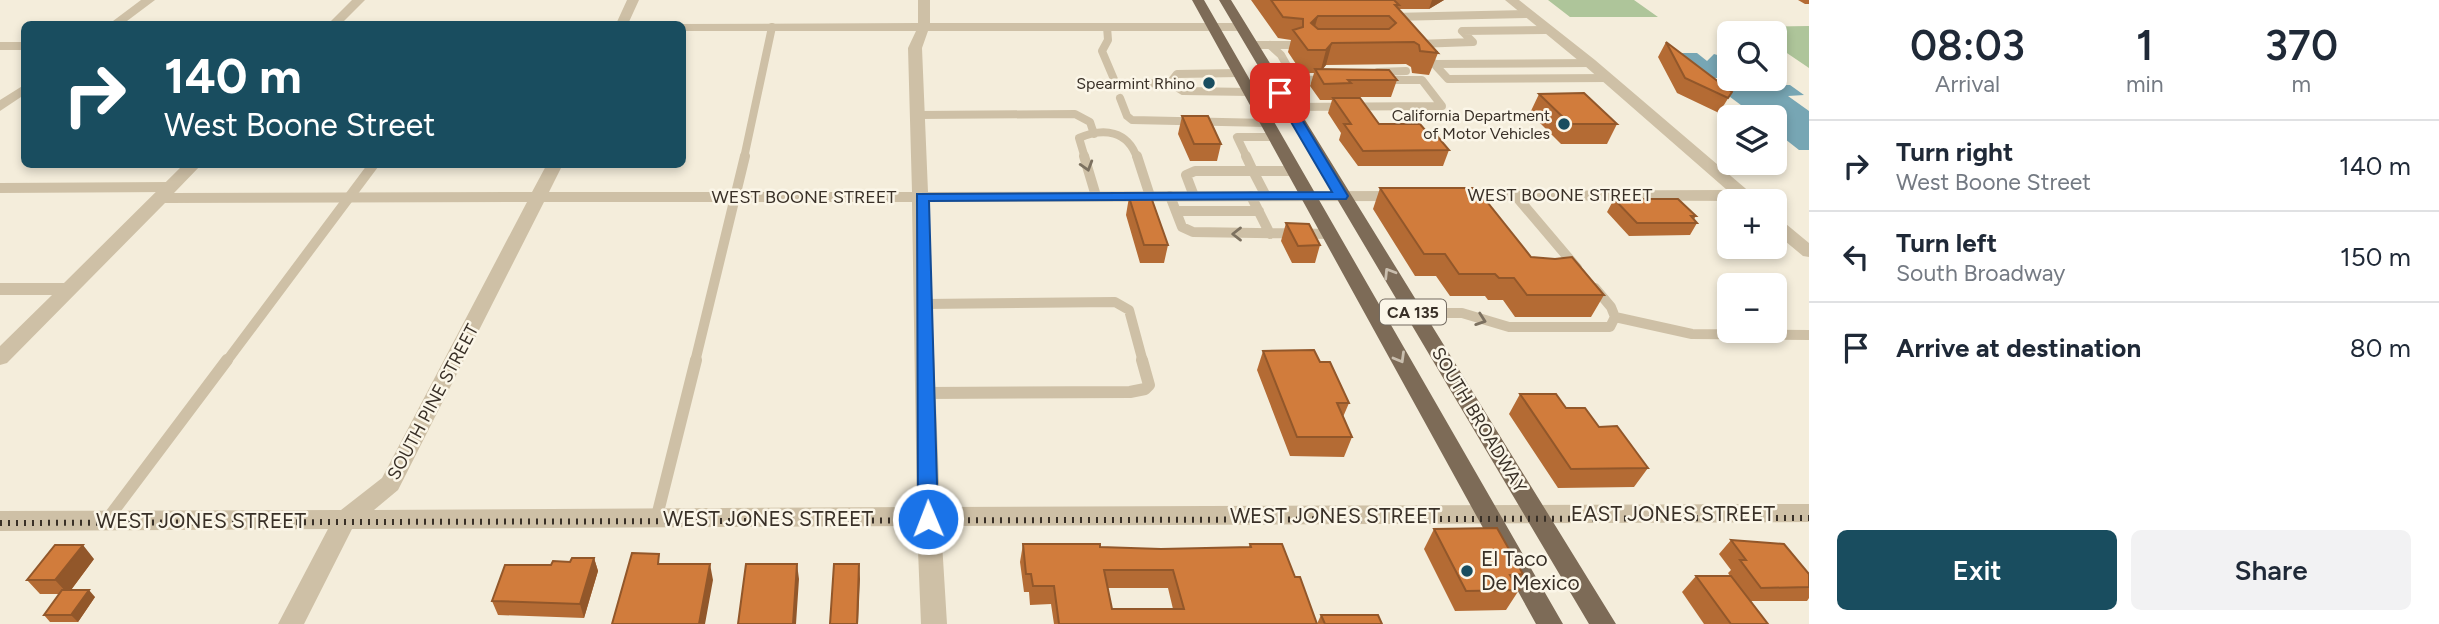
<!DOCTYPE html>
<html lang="en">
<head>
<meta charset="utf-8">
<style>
	:root { --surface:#fff; --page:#f2f2f3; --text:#1f2937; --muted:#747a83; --line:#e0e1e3; --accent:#194d5f }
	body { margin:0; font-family:Figtree,sans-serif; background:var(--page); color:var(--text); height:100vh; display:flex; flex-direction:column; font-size:26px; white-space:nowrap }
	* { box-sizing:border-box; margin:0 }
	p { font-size:23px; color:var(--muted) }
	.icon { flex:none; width:38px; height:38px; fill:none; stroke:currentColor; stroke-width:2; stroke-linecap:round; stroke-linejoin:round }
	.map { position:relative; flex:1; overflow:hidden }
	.panel { display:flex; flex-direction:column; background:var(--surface); width:630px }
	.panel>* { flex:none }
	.guide { position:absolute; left:21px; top:21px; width:665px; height:147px; border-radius:10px; box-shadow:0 4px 10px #0003; background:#194d5f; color:#fff; overflow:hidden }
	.fabs { position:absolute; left:1717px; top:21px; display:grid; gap:14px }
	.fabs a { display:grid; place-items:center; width:70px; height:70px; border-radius:10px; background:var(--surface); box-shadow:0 4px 10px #0003; font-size:35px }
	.pin { position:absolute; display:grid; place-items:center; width:60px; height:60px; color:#fff; margin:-30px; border-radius:14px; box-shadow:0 4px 10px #0006 }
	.me { position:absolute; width:77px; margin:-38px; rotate:359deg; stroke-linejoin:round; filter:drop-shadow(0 0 5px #0008) }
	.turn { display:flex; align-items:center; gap:24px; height:147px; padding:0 28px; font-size:32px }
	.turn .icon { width:91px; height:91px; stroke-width:2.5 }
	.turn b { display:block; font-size:49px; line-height:60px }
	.eta { display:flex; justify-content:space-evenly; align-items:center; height:119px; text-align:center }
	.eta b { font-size:42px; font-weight:600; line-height:49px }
	.primary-button { display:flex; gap:14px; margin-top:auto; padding:14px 28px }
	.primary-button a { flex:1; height:80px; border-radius:10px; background:var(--accent); color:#fff; font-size:28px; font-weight:600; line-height:80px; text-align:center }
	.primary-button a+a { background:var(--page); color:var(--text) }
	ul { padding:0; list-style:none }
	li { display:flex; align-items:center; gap:21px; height:91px; padding:0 28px; border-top:2px solid var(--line) }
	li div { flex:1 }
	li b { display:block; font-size:26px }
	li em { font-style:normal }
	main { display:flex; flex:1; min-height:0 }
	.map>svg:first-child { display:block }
</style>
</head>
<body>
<main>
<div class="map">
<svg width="1809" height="624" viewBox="0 0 1809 624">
	<rect width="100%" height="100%" fill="#f4eddb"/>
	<path fill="#aec59a" d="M1548,0H1634L1658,17H1570Z
		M1809,26V68L1775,45L1774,33H1756L1746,27Z"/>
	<path fill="#77a6b4" d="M1674,53H1697L1707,61L1714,54L1727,58L1729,72L1721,71L1729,78H1706Z
		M1714,85H1790L1804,95L1788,96L1809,111V150H1799L1775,131L1774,117H1757Z"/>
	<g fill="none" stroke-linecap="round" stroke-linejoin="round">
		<path stroke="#cec0a6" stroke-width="8" d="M1392,17L1527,14
			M1107,27L1108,40L1102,51L1116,84L1170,83L1183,91L1250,92
			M1417,44L1473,42L1462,31L1545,30
			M1251,45H1292
			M1270,45L1281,55L1291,73
			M0,46H24
			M1426,55L1448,79L1608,78
			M1434,64L1590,63
			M1378,72L1406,71
			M1272,79L1326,80
			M1170,83L1177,74L1239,73
			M1120,98L1127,116L1132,120L1267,123
			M1288,107L1442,106L1422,80H1384
			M918,115L1075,114L1090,122L1094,134
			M744,158L772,27
			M1085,158L1079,138C1104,127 1128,131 1137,158
			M1247,158L1237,137H1275"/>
		<path stroke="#cec0a6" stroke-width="10" d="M1084,156L1096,196
			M1137,156L1150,196
			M1246,156L1253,171H1294
			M0,188L171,187
			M1515,195L1577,268
			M1170,196L1182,227L1193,232L1330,234
			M1194,196L1186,175L1195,171H1253L1266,196
			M1251,196L1270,234
			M1176,211H1259
			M924,304L1115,302L1129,310L1143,362
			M1414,313H1462L1509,327H1610L1615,317L1611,307L1595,288
			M1615,317L1692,334L1809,335
			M226,362L374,164
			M695,362L745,156"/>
		<path stroke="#cec0a6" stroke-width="12" d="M925,393L1130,392L1145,389L1149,385L1142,360
			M656,520L696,360
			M106,521L227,360"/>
		<path fill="#cec0a6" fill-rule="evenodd" d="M141,0H155L123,24H109Z
			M352,0H365L341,24H328Z
			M627,0H639L628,24H616Z
			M918,0H930V23H1240L1246,27L1240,31H928L922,48L928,192L1402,191L1410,196L1402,201L928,202L940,507L1809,504V522L941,526L947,624H921L917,526L352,529L304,624H278L328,529L0,531V511L341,510L382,478L527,202L165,203L7,363L0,365V346L52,295H0V283H64L184,164H202L174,193L532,192L547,164H563L549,192H912L908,48L916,31H682V24H677L918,23ZM544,202H912L917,507L374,510L398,490Z
			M1505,0H1519L1595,60L1752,194L1754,198L1752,201L1450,200L1448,196L1450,192L1456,191L1727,190L1585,66Z
			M24,85V95L0,111V100Z
			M1774,218L1780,219L1809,243V257L1803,256L1774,232Z"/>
		<path fill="#7d6b57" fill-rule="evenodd" d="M1192,0H1204L1563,624H1536Z
			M1219,0H1231L1616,624H1589Z"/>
		<path stroke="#393027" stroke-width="6" stroke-dasharray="2 6" stroke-linecap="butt" d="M0,523L1809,518"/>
	</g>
	<path fill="#b46b34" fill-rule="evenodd" d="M1251,0H1444L1429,9H1398L1438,53L1429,75L1412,73L1411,67L1406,64L1326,65L1322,69L1397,80L1391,97H1347L1346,98L1379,124L1425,130L1449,150L1443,166H1358L1339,140L1341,133L1328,113L1332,100H1320L1310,86L1314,73H1302L1288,52L1291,40L1278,38Z
		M1798,0H1809V4H1805Z
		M1666,42L1732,92L1719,113L1677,93L1658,57Z
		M1539,94L1617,124L1607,144H1561L1530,113Z
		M1182,116L1221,144L1217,161H1190L1178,134Z
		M1380,188L1531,257L1604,295L1591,317H1515L1503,300H1488L1485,296H1450L1436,276H1415L1373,209Z
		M1129,197L1168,245L1164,263H1140L1126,215Z
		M1614,199L1696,216L1694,219L1697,223L1690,235L1629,236L1607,212Z
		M1286,223L1320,245L1315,263H1292L1281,241Z
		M1263,351L1320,362L1349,403L1343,417L1352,437L1344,457L1290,456L1257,370Z
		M1520,394L1566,408L1599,427L1648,468L1634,487L1558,488L1509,414Z
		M1434,529L1523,574L1516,586L1519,590L1506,610L1455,611L1424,549Z
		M1731,540L1809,574V598L1807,601H1751L1768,624H1704L1682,592L1696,576H1730L1728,573L1731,570L1719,554Z
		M1023,544L1161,549L1249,547L1250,544L1295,577L1317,624H1054L1051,604L1030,605L1029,592H1024L1020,562ZM1108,588H1168L1173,609H1112Z
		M594,558L598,571L584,618L498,615L492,601L551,565Z
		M94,559L71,590L95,597L78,622H50L44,615L59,594H40L27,580Z
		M1321,615L1382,624H1317Z"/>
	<path fill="#92572a" d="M1432,0H1444L1429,9Z
		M1318,16L1312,37L1311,23Z
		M1332,43L1326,65L1320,73L1326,50Z
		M83,545L94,559L68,594L55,580Z
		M594,558L598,571L584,618L580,604Z
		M710,564L713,580L705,624H699Z
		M797,564L799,579L796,624H793Z
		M859,564L860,579L858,624H857Z
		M89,590L95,597L78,622L71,615Z"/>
	<path fill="#d17c3c" stroke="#92572a" stroke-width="2" fill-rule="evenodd" d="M1271,0H1394L1399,5H1395L1438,53L1420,51L1419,45L1414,42L1332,43L1326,50H1308L1293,30L1303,27V19L1283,17ZM1318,16H1389L1396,23L1389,29H1318L1311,23Z
		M1666,42L1732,92L1728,98L1685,78Z
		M1315,69L1389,70L1397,80H1348L1351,83L1324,84Z
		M1584,93L1617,124H1570L1539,94Z
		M1333,98H1360L1379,124H1420L1425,130H1432L1449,150L1363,151L1344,124H1351Z
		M1182,116H1208L1221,144H1194Z
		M1380,188H1476L1531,257L1555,259L1572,257L1604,295H1527L1514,278H1499L1495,274H1459L1445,254H1424Z
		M1129,197H1151L1168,245H1144Z
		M1614,199H1678L1696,216H1691L1697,223H1637Z
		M1286,223L1309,224L1320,245L1298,246Z
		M1314,350L1320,362H1330L1349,403H1337L1352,437H1297L1263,351Z
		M1520,394H1556L1566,408H1585L1599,427L1617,426L1648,468L1571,469Z
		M1497,528L1523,574L1510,575L1519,590L1466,591L1434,529Z
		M1731,540L1784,544L1809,574V587L1761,588L1740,560H1746Z
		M1023,544H1100V547L1161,549L1251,547L1250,544H1282L1295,577H1300L1317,624H1059L1054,586H1033L1031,574H1026ZM1104,570H1173L1184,609H1112Z
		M55,545H83L55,580H27Z
		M632,553L659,554L658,564H710L699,624H612Z
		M572,558H594L580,604L492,601L505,565H551L553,561L570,562Z
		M746,564H797L793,624H738Z
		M834,564H859L857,624H830Z
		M1696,576H1731L1768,624H1731Z
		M62,590H89L71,615H44Z
		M1321,615H1378L1382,624H1325Z"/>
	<defs><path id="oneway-chevron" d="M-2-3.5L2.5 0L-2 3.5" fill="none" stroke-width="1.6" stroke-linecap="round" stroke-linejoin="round" transform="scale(1.75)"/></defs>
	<g stroke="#7c7160">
		<use href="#oneway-chevron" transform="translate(1087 166) rotate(73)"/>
		<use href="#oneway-chevron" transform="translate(1237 234) rotate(-180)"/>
		<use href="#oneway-chevron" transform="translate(1481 320) rotate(19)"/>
	</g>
	<g stroke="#c9beae">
		<use href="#oneway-chevron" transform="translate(1389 273) rotate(-122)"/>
		<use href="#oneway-chevron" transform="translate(1400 358) rotate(60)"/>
	</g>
	<path fill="#1a73e8" stroke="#114b97" stroke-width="2" d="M1280,90L1286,93L1348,196L1346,199L929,201L938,519L935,525L928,527L921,525L918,519L917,194L1332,192L1274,93Z"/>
	<g fill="#194d5f" stroke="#fbf6e8" stroke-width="2.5">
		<circle cx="1209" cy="83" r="7"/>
		<circle cx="1564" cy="124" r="7"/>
		<circle cx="1467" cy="571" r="7"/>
	</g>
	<g text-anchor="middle" stroke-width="5" stroke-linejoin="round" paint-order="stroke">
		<g font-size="16" fill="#393027" stroke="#fbf6e8" text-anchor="end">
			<text x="1195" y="89">Spearmint Rhino</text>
			<text x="1550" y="121">California Department<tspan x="1550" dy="18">of Motor Vehicles</tspan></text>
		</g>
		<rect fill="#fbf6e8" stroke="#736b61" stroke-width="2" x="1380" y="299.5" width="66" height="25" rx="5"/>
		<g font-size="16" font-weight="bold" fill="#393027">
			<text x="1413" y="318">CA 135</text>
		</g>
		<g font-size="18" fill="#393027" stroke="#fbf6e8">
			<text x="1560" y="201">WEST BOONE STREET</text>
			<text x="804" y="203">WEST BOONE STREET</text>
			<text transform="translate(433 402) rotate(-62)" y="6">SOUTH PINE STREET</text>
			<text transform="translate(1479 420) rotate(59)" y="6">SOUTH BROADWAY</text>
		</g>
		<g font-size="21" fill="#393027" stroke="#fbf6e8">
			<text x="1673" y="521">EAST JONES STREET</text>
			<text x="1335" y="523">WEST JONES STREET</text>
			<text x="768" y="526">WEST JONES STREET</text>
			<text x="201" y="528">WEST JONES STREET</text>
		</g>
		<g font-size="21" fill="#393027" stroke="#fbf6e8" text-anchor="start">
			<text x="1481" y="566">El Taco<tspan x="1481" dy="24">De Mexico</tspan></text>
		</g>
	</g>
</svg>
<div class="fabs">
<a><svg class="icon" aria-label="search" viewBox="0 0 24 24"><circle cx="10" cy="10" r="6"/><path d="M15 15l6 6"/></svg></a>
<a><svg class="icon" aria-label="layers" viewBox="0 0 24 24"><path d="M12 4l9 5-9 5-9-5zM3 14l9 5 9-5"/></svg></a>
<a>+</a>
<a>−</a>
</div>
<div class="pin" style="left:1280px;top:93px;background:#d93025"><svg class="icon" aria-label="arrive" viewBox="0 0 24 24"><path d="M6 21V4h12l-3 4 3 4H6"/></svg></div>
<svg class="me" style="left:928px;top:519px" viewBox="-20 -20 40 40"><circle r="17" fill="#1a73e8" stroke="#fff" stroke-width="3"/><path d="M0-11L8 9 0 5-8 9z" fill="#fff"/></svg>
<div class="guide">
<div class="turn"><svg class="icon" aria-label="right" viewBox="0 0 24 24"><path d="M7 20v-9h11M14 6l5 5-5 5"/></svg><div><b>140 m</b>West Boone Street</div></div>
</div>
</div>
<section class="panel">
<div class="eta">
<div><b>08:03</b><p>Arrival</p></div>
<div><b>1</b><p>min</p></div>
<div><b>370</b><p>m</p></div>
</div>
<ul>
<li><svg class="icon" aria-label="right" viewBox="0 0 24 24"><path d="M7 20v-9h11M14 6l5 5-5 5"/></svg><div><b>Turn right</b><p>West Boone Street</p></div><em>140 m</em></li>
<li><svg class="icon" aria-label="left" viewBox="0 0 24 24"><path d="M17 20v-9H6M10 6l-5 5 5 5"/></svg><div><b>Turn left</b><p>South Broadway</p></div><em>150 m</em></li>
<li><svg class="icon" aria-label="arrive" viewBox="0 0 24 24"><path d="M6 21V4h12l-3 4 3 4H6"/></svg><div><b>Arrive at destination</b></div><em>80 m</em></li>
</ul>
<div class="primary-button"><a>Exit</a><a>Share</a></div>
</section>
</main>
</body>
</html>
